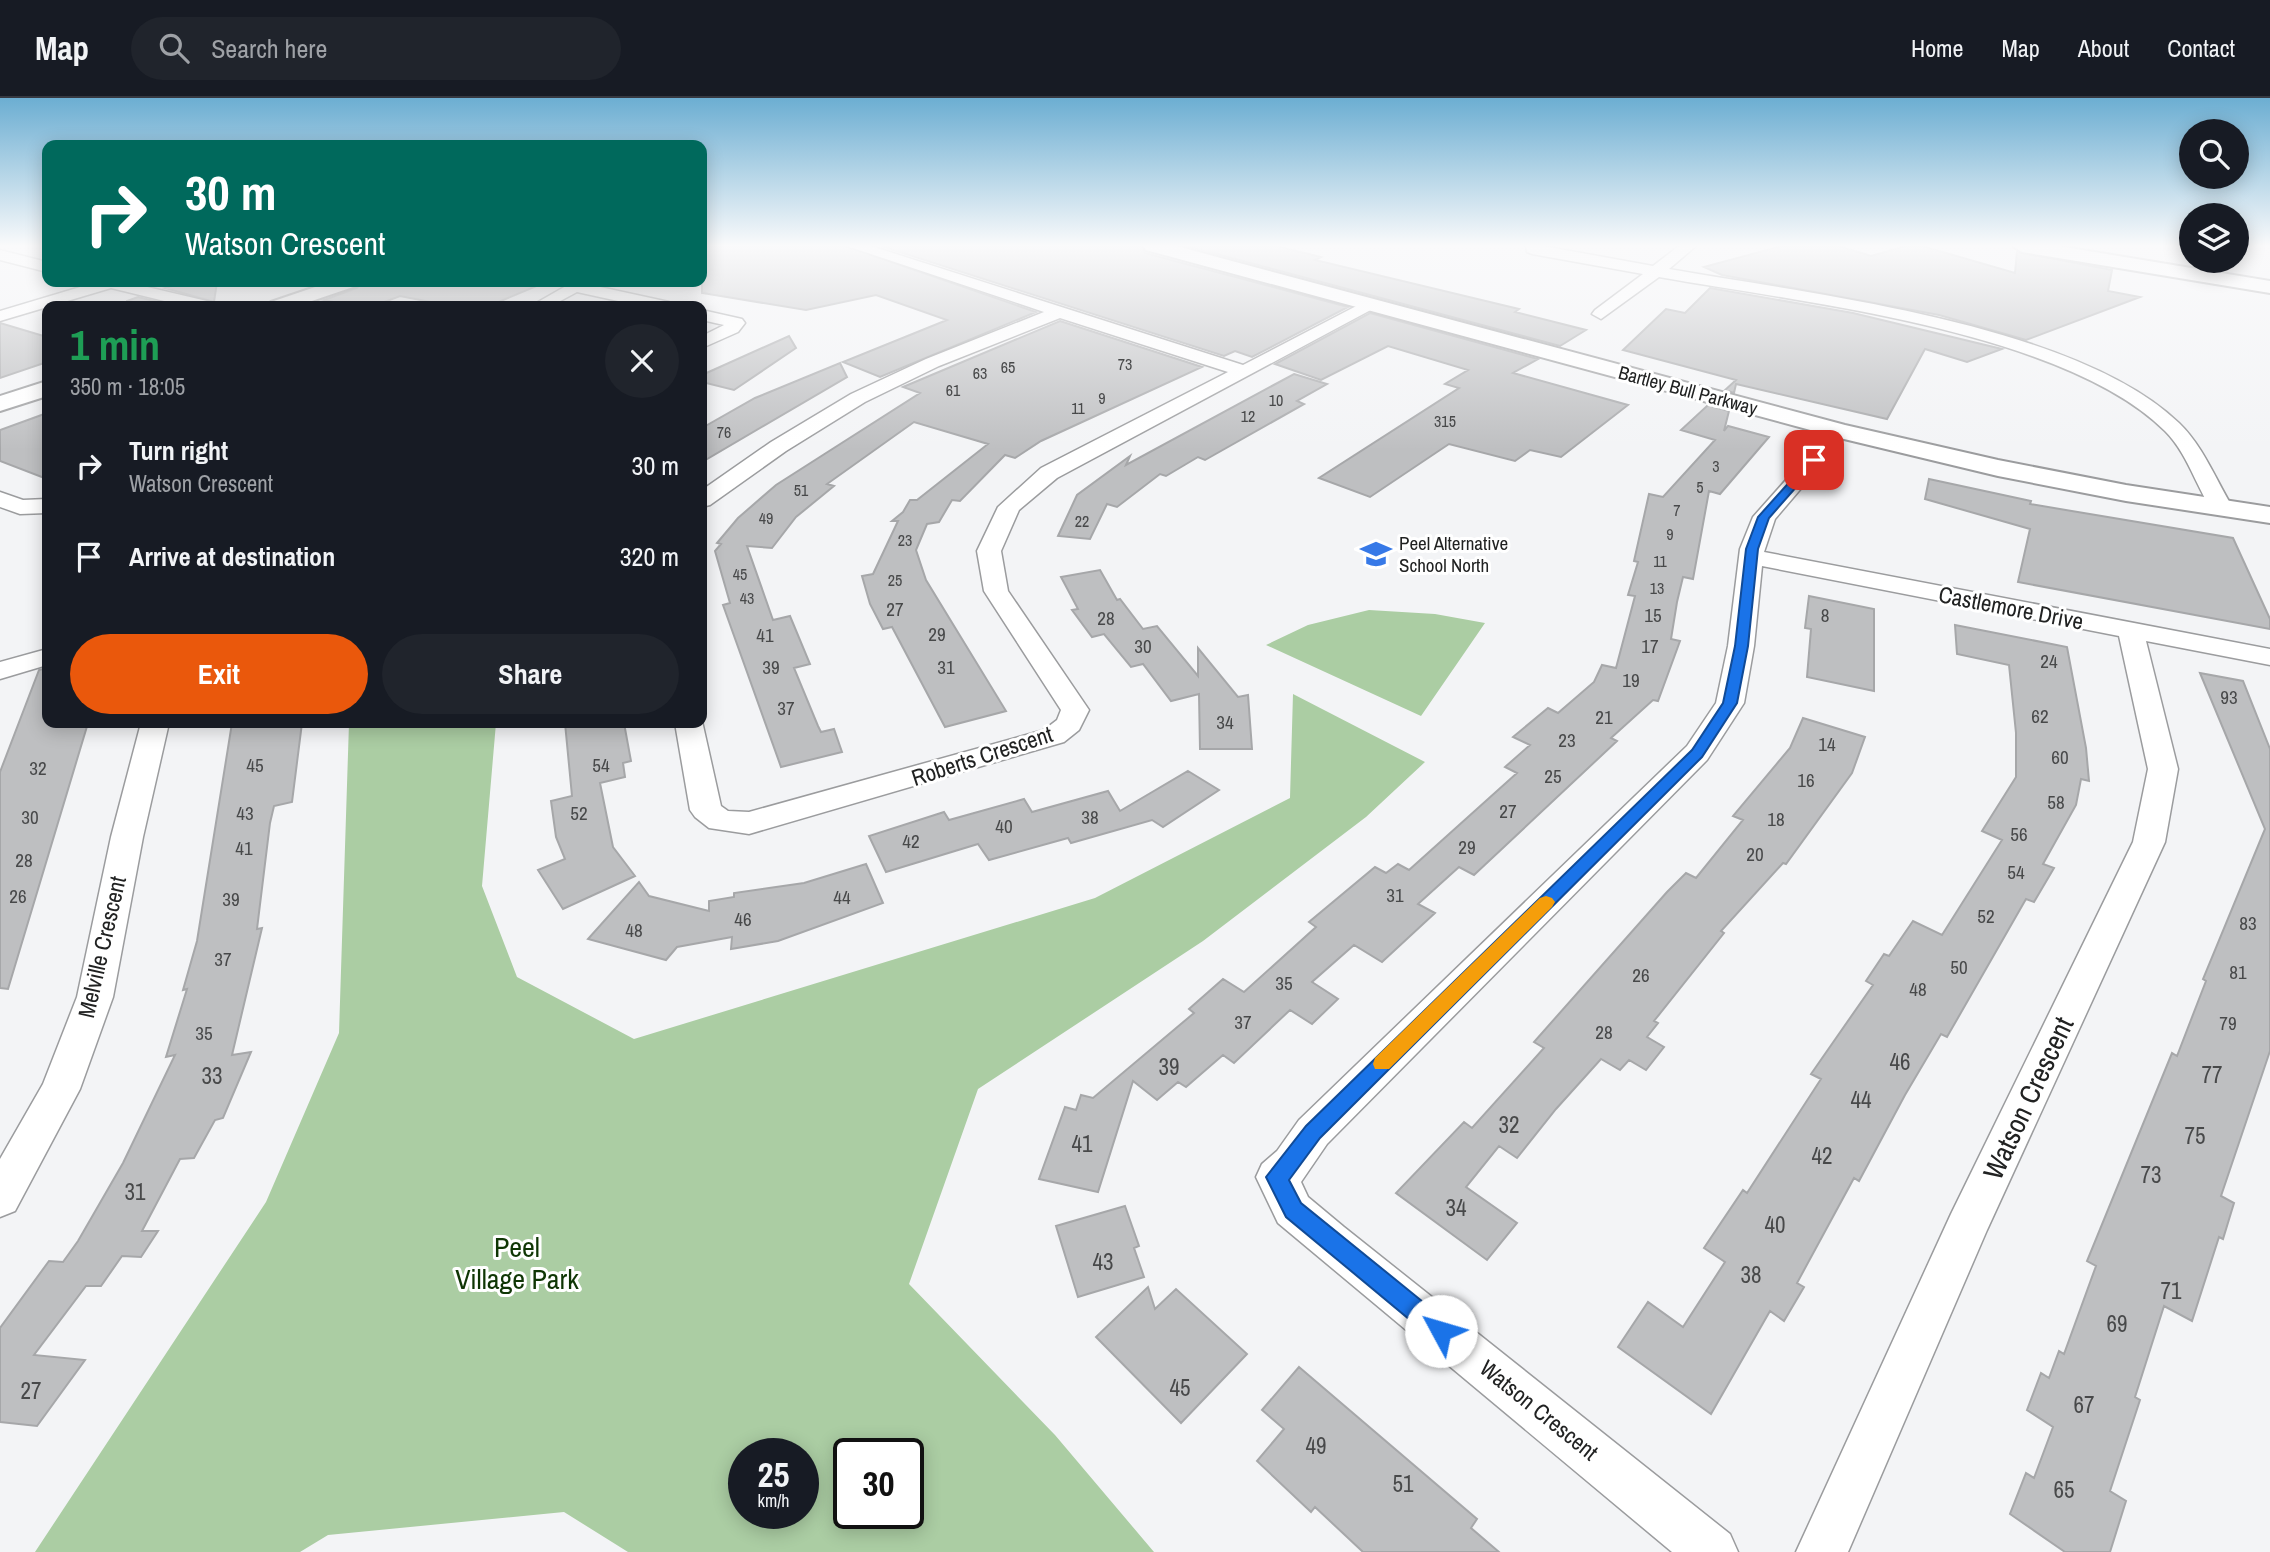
<!DOCTYPE html>
<html lang="en">
<head>
<meta charset="utf-8">
<style>
	:root { --surface:#171b24; --page:#20242c; --text:#f1f3f6; --muted:#9ea1a6; --line:#363941; --accent:#ea580c }
	body { margin:0; font-family:"Archivo Narrow",sans-serif; background:var(--page); color:var(--text); height:100vh; display:flex; flex-direction:column; font-size:26px; white-space:nowrap }
	* { box-sizing:border-box; margin:0 }
	p { font-size:23px; color:var(--muted) }
	.icon { flex:none; width:38px; height:38px; fill:none; stroke:currentColor; stroke-width:2; stroke-linecap:round; stroke-linejoin:round }
	.map { position:relative; flex:1; overflow:hidden }
	.drawer { position:absolute; left:42px; top:203px; width:665px; height:427px; display:flex; flex-direction:column; background:var(--surface); border-radius:14px; box-shadow:0 4px 18px #0003 }
	.drawer>* { flex:none }
	.guide { position:absolute; left:42px; top:42px; width:665px; height:147px; border-radius:14px; box-shadow:0 4px 18px #0003; background:#00695c; color:#fff; overflow:hidden }
	.buttons { position:absolute; left:2179px; top:21px; display:grid; gap:14px }
	.buttons a { display:grid; place-items:center; width:70px; height:70px; border-radius:50%; background:var(--surface); box-shadow:0 4px 18px #0003; font-size:35px }
	.speed { position:absolute; left:728px; top:1340px; display:flex; gap:14px; font-size:35px; font-weight:700; text-align:center }
	.speed>* { display:grid; place-content:center; width:91px; height:91px; border-radius:50%; background:var(--surface); box-shadow:0 4px 18px #0003; line-height:1 }
	.speed small { font-size:18px; font-weight:400 }
	.speed .limit { border:4px solid #111; border-radius:10px; background:#fff; color:#111 }
	.pin { position:absolute; display:grid; place-items:center; width:60px; height:60px; color:#fff; margin:-30px; border-radius:14px; box-shadow:0 4px 10px #0006 }
	.me { position:absolute; width:77px; margin:-38px; rotate:309deg; stroke-linejoin:round; filter:drop-shadow(0 0 5px #0008) }
	.turn { display:flex; align-items:center; gap:24px; height:147px; padding:0 28px; font-size:32px }
	.turn .icon { width:91px; height:91px; stroke-width:2.5 }
	.turn b { display:block; font-size:49px; line-height:60px }
	.round { display:grid; place-items:center; flex:none; width:74px; height:74px; border-radius:37px; background:var(--page) }
	.overview { display:flex; align-items:center; justify-content:space-between; height:119px; padding:0 28px }
	h1 { font-size:42px; font-weight:700; line-height:52px; color:#1e9e55 }
	.primary-button { display:flex; gap:14px; margin-top:auto; padding:14px 28px }
	.primary-button a { flex:1; height:80px; border-radius:42px; background:var(--accent); color:#fff; font-size:28px; font-weight:700; line-height:80px; text-align:center }
	.primary-button a+a { background:var(--page); color:var(--text) }
	ul { padding:0; list-style:none }
	li { display:flex; align-items:center; gap:21px; height:91px; padding:0 28px }
	li div { flex:1 }
	li b { display:block; font-size:26px }
	li em { font-style:normal }
	header { display:flex; align-items:center; gap:42px; box-sizing:border-box; height:98px; padding:0 35px; background:var(--surface); border-bottom:2px solid var(--line) }
	header strong { font-size:33px }
	nav { display:flex; gap:38px; margin-inline-start:auto; font-size:24px }
	.search { width:490px; height:63px; background:var(--page); display:flex; align-items:center; gap:18px; box-sizing:border-box; padding:0 24px; border-radius:38px; color:var(--muted); font-size:26px }
	.map>svg:first-child { display:block }
</style>
</head>
<body>
<header>
<strong>Map</strong>
<div class="search"><svg class="icon" aria-label="search" viewBox="0 0 24 24"><circle cx="10" cy="10" r="6"/><path d="M15 15l6 6"/></svg>Search here</div>
<nav><a>Home</a><a>Map</a><a>About</a><a>Contact</a></nav>
</header>
<div class="map">
<svg width="2270" height="1454" viewBox="0 0 2270 1454">
	<rect width="100%" height="100%" fill="#f3f4f6"/>
	<path fill="#abcda3" fill-rule="evenodd" d="M1369,512L1435,516L1485,525L1421,618L1266,547L1308,527Z
		M1293,596L1425,664L1366,719L1203,843L978,991L909,1186L1055,1337L1154,1454H628L564,1414L328,1437L300,1454H35L266,1104L339,935L349,625H496L482,788L517,879L634,941L1095,800L1290,700ZM744,1356H803V1416H744ZM849,1356H908V1416H849Z"/>
	<path fill="#bebfc1" stroke="#a6a7a9" stroke-width="2" d="M702,148H845L1036,214L880,279L843,264L947,222L876,197L806,212L702,195Z
		M881,148H1142L1145,155L1348,209L1252,259L1235,253L1224,258Z
		M1187,148H1276L1321,159L1315,162L1519,211L1515,214L1586,232L1560,248Z
		M1782,148H1839L1871,158L1906,148H1922L2015,175L2017,154L2112,172L2108,193L2140,199L2026,242L1939,217L1722,177L1704,169Z
		M186,184H217L214,204L165,190Z
		M362,184H546L489,208H451L400,198L374,208H352L324,202L357,190Z
		M1710,190L1853,215L2002,251L1967,264L1925,251L1887,321L1736,286L1734,295L1725,292L1736,282L1623,252L1666,211L1685,215Z
		M138,199L175,208H127V203Z
		M1370,215L1538,261L1513,275L1628,307L1561,359L1530,352L1515,363L1449,346L1370,399L1319,380L1459,290L1445,286L1468,272L1388,248L1321,282L1275,266Z
		M1060,223L1202,269L1041,343L1015,360L1005,357L960,403L952,402L939,424L927,426L916,452L926,482L1006,613L945,629L892,529L883,531L870,506L862,478L873,476L898,423H892L903,414L910,402H917L988,346L914,324L827,386L834,388L796,419L772,450L747,448L773,522L790,518L810,566L794,570L818,628L821,634L834,631L842,654L781,669L723,507L730,505L715,453L721,446L717,445L738,420L776,387L920,295L903,289Z
		M0,225L47,239V264L0,280Z
		M789,238L796,250L734,292L702,284V277Z
		M840,265L847,279L702,364V330L755,300Z
		M1294,276L1327,286L1297,303L1304,306L1205,362L1198,359L1166,378L1160,376L1117,409L1107,406L1090,441L1058,438L1077,397L1130,358L1126,367Z
		M1708,307L1729,313L1724,333L1728,328L1769,339L1720,396L1709,393L1693,481L1683,479L1677,504L1671,541L1680,543L1658,603L1653,602L1611,640L1617,643L1474,777L1459,769L1418,806L1435,815L1382,864L1354,847L1312,884L1338,901L1312,926L1290,912L1234,965L1223,957L1186,989L1178,984L1157,1002L1133,983L1098,1094L1039,1081L1065,1009L1076,1012L1081,997L1093,1000L1194,915L1189,911L1223,881L1244,894L1316,829L1309,824L1375,769L1386,775L1398,766L1409,772L1517,675L1505,669L1530,647L1513,639L1548,610L1558,615L1594,584L1602,567L1616,570L1635,498L1628,497L1638,464L1634,463L1649,396L1663,399L1715,342L1681,332Z
		M47,315V381L0,363V332Z
		M1929,381L2031,403L2030,406L2233,440L2270,521V531L2018,484L2030,431L1925,401Z
		M1100,472L1117,502L1120,501L1143,531L1157,528L1198,578V550L1238,599L1248,597L1252,651H1200L1199,596L1171,603L1143,566L1131,569L1104,536L1092,539L1072,512L1078,511L1061,479Z
		M1809,498L1874,511V593L1807,579L1811,531L1805,530Z
		M1955,527L2067,549L2086,650L2089,683L2081,681L2076,707L2043,766L2054,770L2034,804L2026,801L1947,939L1941,936L1905,997L1859,1083L1854,1080L1797,1185L1804,1189L1784,1223L1770,1213L1711,1316L1618,1249L1648,1204L1683,1229L1725,1164L1704,1150L1743,1092L1747,1095L1821,981L1811,976L1873,887L1866,883L1884,856L1889,858L1913,823L1942,837L2002,742L1982,733L2016,679V635L2009,567L1957,556Z
		M47,570V625H88L8,891L0,890V674L39,572Z
		M2200,575L2243,583L2270,651V953L2221,1098L2234,1105L2223,1141L2219,1139L2192,1223L2164,1208L2135,1299L2140,1302L2110,1393L2126,1403L2110,1454H2065L2010,1416L2026,1375L2034,1380L2053,1329L2027,1312L2041,1275L2049,1280L2059,1253L2064,1256L2096,1168L2087,1163L2172,955L2177,958L2206,883L2203,881L2265,731Z
		M1803,620L1865,639L1852,675L1786,766L1783,765L1721,833L1724,835L1654,923L1658,925L1647,939L1664,949L1646,972L1629,962L1620,972L1601,961L1556,1011L1517,1060L1499,1048L1466,1089L1517,1125L1487,1162L1396,1095L1464,1024L1472,1030L1544,950L1534,944L1667,794L1686,775L1696,780L1743,722L1733,718L1790,650Z
		M232,625H302L292,704L274,708L270,725L257,831L262,830L232,957L251,954L223,1020L215,1022L194,1060L180,1061L142,1133H158L141,1159L122,1158L101,1188H86L34,1257L85,1262L37,1328L0,1324V1230L49,1163L63,1164L78,1143L123,1065L175,957L166,959L187,891L183,892L197,843Z
		M565,625H624L631,663L623,665L625,679L600,685L613,749L635,778L563,811L538,772L565,761L556,739L551,703L572,698Z
		M1188,673L1219,692L1163,729L1152,722L1071,745L1068,740L989,762L978,746L886,774L869,738L944,714L949,722L1024,701L1032,714L1108,693L1120,713Z
		M866,766L883,805L778,843L731,851L732,839L677,849L666,862L588,841L639,784L649,798L709,813V803L734,799V795L804,785Z
		M1125,1108L1139,1148L1134,1150L1144,1179L1078,1199L1056,1128Z
		M1148,1189L1155,1211L1176,1191L1247,1256L1181,1325L1096,1239Z
		M1299,1269L1477,1421L1471,1430L1499,1454H1363L1315,1409L1311,1414L1257,1363L1284,1331L1262,1312Z"/>
	<g fill="none" stroke-linecap="round" stroke-linejoin="round">
		<defs>
			<path id="minor" d="M847,148H871L1243,267L1366,203L1372,202L1380,207L1057,380L1019,412L1001,453L1008,493L1089,612L1079,632L1064,644L749,736L709,730L695,719L690,712L675,625L702,623L721,708L728,713L749,714L1044,632L1057,622L1061,612L984,493L977,453L998,409L1041,370L1228,274L1060,220L939,268L865,304L786,353L710,407L702,409V392L771,344L851,296L926,261L1044,214Z
				M1526,148H1543L1653,168L1679,148H1696L1669,171C1810,196 2075,225 2179,325C2203,348 2216,382 2233,410L2230,415H2214C2196,389 2188,356 2165,333C2063,232 1799,204 1659,179L1601,221L1592,216L1595,212L1643,176L1532,156L1527,154Z
				M0,152L47,164V174L0,162Z
				M97,184H126L211,204L213,208H185L111,190L0,223V213Z
				M573,184H593L591,187L669,204L671,208H641L577,194L551,208H531Z
				M702,212L742,221L745,225L738,234L702,250V238L724,227L702,222Z
				M1840,327L1850,333L1775,421L1764,454L2270,551V567L2146,543L2178,671L2165,744L1987,1132L1848,1454H1796L1951,1116L2133,744L2148,671L2119,538L1762,468L1754,548L1744,605L1707,662L1327,1046L1301,1084L1308,1099L1344,1129L1730,1436L1738,1454H1672L1278,1125L1256,1079L1262,1066L1277,1053L1299,1022L1687,648L1716,605L1728,548L1740,451L1753,419L1833,329Z
				M0,394L23,402L47,401V415L20,416L0,409Z
				M47,551V567L0,581V564Z
				M141,625H169L143,739L113,899L80,991L15,1113L0,1119V1061L43,986L77,899L111,739Z"/>
			<path id="tertiary" d="M1144,148H1176L1845,327L1998,362L2126,387L2270,409V425L2126,403L1998,378L1840,340L1146,152Z
				M330,184H359L356,188L297,208H268L271,204Z
				M47,283V298L0,313V298Z"/>
			<path id="secondary" d="M2013,148H2058L2270,183V195L2022,154Z"/>
		</defs>
		<use href="#minor" stroke="#9b9c9e" stroke-width="3"/>
		<use href="#tertiary" stroke="#9b9c9e" stroke-width="4"/>
		<use href="#secondary" stroke="#9b9c9e" stroke-width="4"/>
		<use href="#minor" fill="#fff" fill-rule="evenodd"/>
		<use href="#tertiary" fill="#fff" fill-rule="evenodd"/>
		<use href="#secondary" fill="#fff" fill-rule="evenodd"/>
	</g>
	<linearGradient id="sky" x2="0" y2="1"><stop stop-color="#6caed2"/><stop offset="0.42" stop-color="#fafafb"/><stop offset="1" stop-color="#fafafb" stop-opacity="0"/></linearGradient>
	<rect width="2270" height="352" fill="url(#sky)"/>
	<path fill="#1a73e8" stroke="#114b97" stroke-width="2" d="M1811,360L1820,362L1769,420L1758,451L1748,548L1737,605L1702,659L1320,1040L1289,1082L1301,1105L1449,1225L1452,1233L1449,1241L1441,1244L1433,1241L1286,1119L1266,1079L1306,1028L1692,652L1723,605L1735,548L1746,451L1758,419Z"/>
	<path fill="#f59e0b" d="M1546,798L1552,800L1555,804L1552,809L1389,971H1375L1373,966L1375,960L1540,800Z"/>
	<defs>
		<symbol id="school-bare" viewBox="-9 -9 18 18"><path d="M0-5L7-2L0 1L-7-2ZM-4 1L0 2.5L4 1V4Q0 6-4 4Z" fill="#3779e7" stroke="#fff" stroke-width="2.5" paint-order="stroke"/></symbol>
	</defs>
	<g fill-rule="evenodd">
		<use href="#school-bare" x="1354" y="434" width="44" height="44"/>
	</g>
	<g text-anchor="middle" stroke-width="6" stroke-linejoin="round" paint-order="stroke">
		<g font-size="16" fill="#48494a">
			<text x="1125" y="272">73</text>
			<text x="1008" y="275">65</text>
			<text x="980" y="281">63</text>
			<text x="953" y="298">61</text>
			<text x="1102" y="306">9</text>
			<text x="1276" y="308">10</text>
			<text x="1078" y="316">11</text>
			<text x="1248" y="324">12</text>
			<text x="1445" y="329">315</text>
			<text x="724" y="340">76</text>
			<text x="1716" y="374">3</text>
			<text x="1700" y="395">5</text>
			<text x="801" y="398">51</text>
			<text x="1677" y="418">7</text>
			<text x="766" y="426">49</text>
			<text x="1082" y="429">22</text>
			<text x="1670" y="442">9</text>
			<text x="905" y="448">23</text>
			<text x="1660" y="469">11</text>
			<text x="740" y="482">45</text>
			<text x="895" y="488">25</text>
			<text x="1657" y="496">13</text>
			<text x="747" y="506">43</text>
		</g>
		<g font-size="19" fill="#212222" stroke="#fff">
			<text transform="translate(1688 292) rotate(15)" y="7">Bartley Bull Parkway</text>
		</g>
		<g font-size="19" fill="#212222" stroke="#fff" text-anchor="start">
			<text x="1399" y="452">Peel Alternative<tspan x="1399" dy="22">School North</tspan></text>
		</g>
		<g font-size="19" fill="#48494a">
			<text x="895" y="518">27</text>
			<text x="1653" y="524">15</text>
			<text x="1825" y="524">8</text>
			<text x="1106" y="527">28</text>
			<text x="937" y="543">29</text>
			<text x="765" y="544">41</text>
			<text x="1143" y="555">30</text>
			<text x="1650" y="555">17</text>
			<text x="2049" y="570">24</text>
			<text x="771" y="576">39</text>
			<text x="946" y="576">31</text>
			<text x="1631" y="589">19</text>
			<text x="2229" y="606">93</text>
			<text x="786" y="617">37</text>
			<text x="2040" y="625">62</text>
			<text x="1604" y="626">21</text>
			<text x="1225" y="631">34</text>
			<text x="1567" y="649">23</text>
			<text x="1827" y="653">14</text>
			<text x="2060" y="666">60</text>
			<text x="255" y="674">45</text>
			<text x="601" y="674">54</text>
			<text x="38" y="677">32</text>
			<text x="1553" y="685">25</text>
			<text x="1806" y="689">16</text>
			<text x="2056" y="711">58</text>
			<text x="1508" y="720">27</text>
			<text x="245" y="722">43</text>
			<text x="579" y="722">52</text>
			<text x="30" y="726">30</text>
			<text x="1090" y="726">38</text>
			<text x="1776" y="728">18</text>
			<text x="1004" y="735">40</text>
			<text x="2019" y="743">56</text>
			<text x="911" y="750">42</text>
			<text x="1467" y="756">29</text>
			<text x="244" y="757">41</text>
			<text x="1755" y="763">20</text>
			<text x="24" y="769">28</text>
			<text x="2016" y="781">54</text>
			<text x="1395" y="804">31</text>
			<text x="18" y="805">26</text>
			<text x="842" y="806">44</text>
			<text x="231" y="808">39</text>
			<text x="1986" y="825">52</text>
			<text x="743" y="828">46</text>
			<text x="2248" y="832">83</text>
			<text x="634" y="839">48</text>
			<text x="223" y="868">37</text>
			<text x="1959" y="876">50</text>
			<text x="2238" y="881">81</text>
			<text x="1641" y="884">26</text>
			<text x="1284" y="892">35</text>
			<text x="1918" y="898">48</text>
			<text x="1243" y="931">37</text>
			<text x="2228" y="932">79</text>
			<text x="1604" y="941">28</text>
			<text x="204" y="942">35</text>
		</g>
		<g font-size="23" fill="#212222" stroke="#fff">
			<text transform="translate(2011 510) rotate(11)" y="8">Castlemore Drive</text>
			<text transform="translate(982 658) rotate(-18)" y="8">Roberts Crescent</text>
			<text transform="translate(102 849) rotate(-77)" y="8">Melville Crescent</text>
			<text transform="translate(1539 1312) rotate(39)" y="8">Watson Crescent</text>
		</g>
		<g font-size="23" fill="#48494a">
			<text x="1900" y="972">46</text>
			<text x="1169" y="977">39</text>
			<text x="2212" y="985">77</text>
			<text x="212" y="986">33</text>
			<text x="1861" y="1010">44</text>
			<text x="1509" y="1035">32</text>
			<text x="2195" y="1046">75</text>
			<text x="1082" y="1054">41</text>
			<text x="1822" y="1066">42</text>
			<text x="2151" y="1085">73</text>
			<text x="135" y="1102">31</text>
			<text x="1456" y="1118">34</text>
			<text x="1775" y="1135">40</text>
			<text x="1103" y="1172">43</text>
			<text x="1751" y="1185">38</text>
			<text x="2171" y="1201">71</text>
			<text x="2117" y="1234">69</text>
			<text x="1180" y="1298">45</text>
			<text x="31" y="1301">27</text>
			<text x="2084" y="1315">67</text>
			<text x="1316" y="1356">49</text>
			<text x="1403" y="1394">51</text>
			<text x="2064" y="1400">65</text>
		</g>
		<g font-size="28" fill="#212222" stroke="#fff">
			<text transform="translate(2028 1000) rotate(-65)" y="10">Watson Crescent</text>
		</g>
		<g font-size="28" fill="#0f3604" stroke="#fff">
			<text x="517" y="1159">Peel<tspan x="517" dy="32">Village Park</tspan></text>
		</g>
	</g>
</svg>
<div class="buttons">
<a><svg class="icon" aria-label="search" viewBox="0 0 24 24"><circle cx="10" cy="10" r="6"/><path d="M15 15l6 6"/></svg></a>
<a><svg class="icon" aria-label="layers" viewBox="0 0 24 24"><path d="M12 4l9 5-9 5-9-5zM3 14l9 5 9-5"/></svg></a>
</div>
<div class="speed"><div>25<small>km/h</small></div><div class="limit">30</div></div>
<div class="pin" style="left:1814px;top:362px;background:#d93025"><svg class="icon" aria-label="arrive" viewBox="0 0 24 24"><path d="M6 21V4h12l-3 4 3 4H6"/></svg></div>
<svg class="me" style="left:1441px;top:1233px" viewBox="-20 -20 40 40"><circle r="19" fill="#fff"/><path d="M0-13L10 11 0 6-10 11z" fill="#1a73e8"/></svg>
<div class="guide">
<div class="turn"><svg class="icon" aria-label="right" viewBox="0 0 24 24"><path d="M7 20v-9h11M14 6l5 5-5 5"/></svg><div><b>30 m</b>Watson Crescent</div></div>
</div>
<section class="drawer">
<div class="overview"><div><h1>1 min</h1><p>350 m · 18:05</p></div><a class="round"><svg class="icon" aria-label="close" viewBox="0 0 24 24"><path d="M6 6l12 12M18 6L6 18"/></svg></a></div>
<ul>
<li><svg class="icon" aria-label="right" viewBox="0 0 24 24"><path d="M7 20v-9h11M14 6l5 5-5 5"/></svg><div><b>Turn right</b><p>Watson Crescent</p></div><em>30 m</em></li>
<li><svg class="icon" aria-label="arrive" viewBox="0 0 24 24"><path d="M6 21V4h12l-3 4 3 4H6"/></svg><div><b>Arrive at destination</b></div><em>320 m</em></li>
</ul>
<div class="primary-button"><a>Exit</a><a>Share</a></div>
</section>
</div>
</body>
</html>
